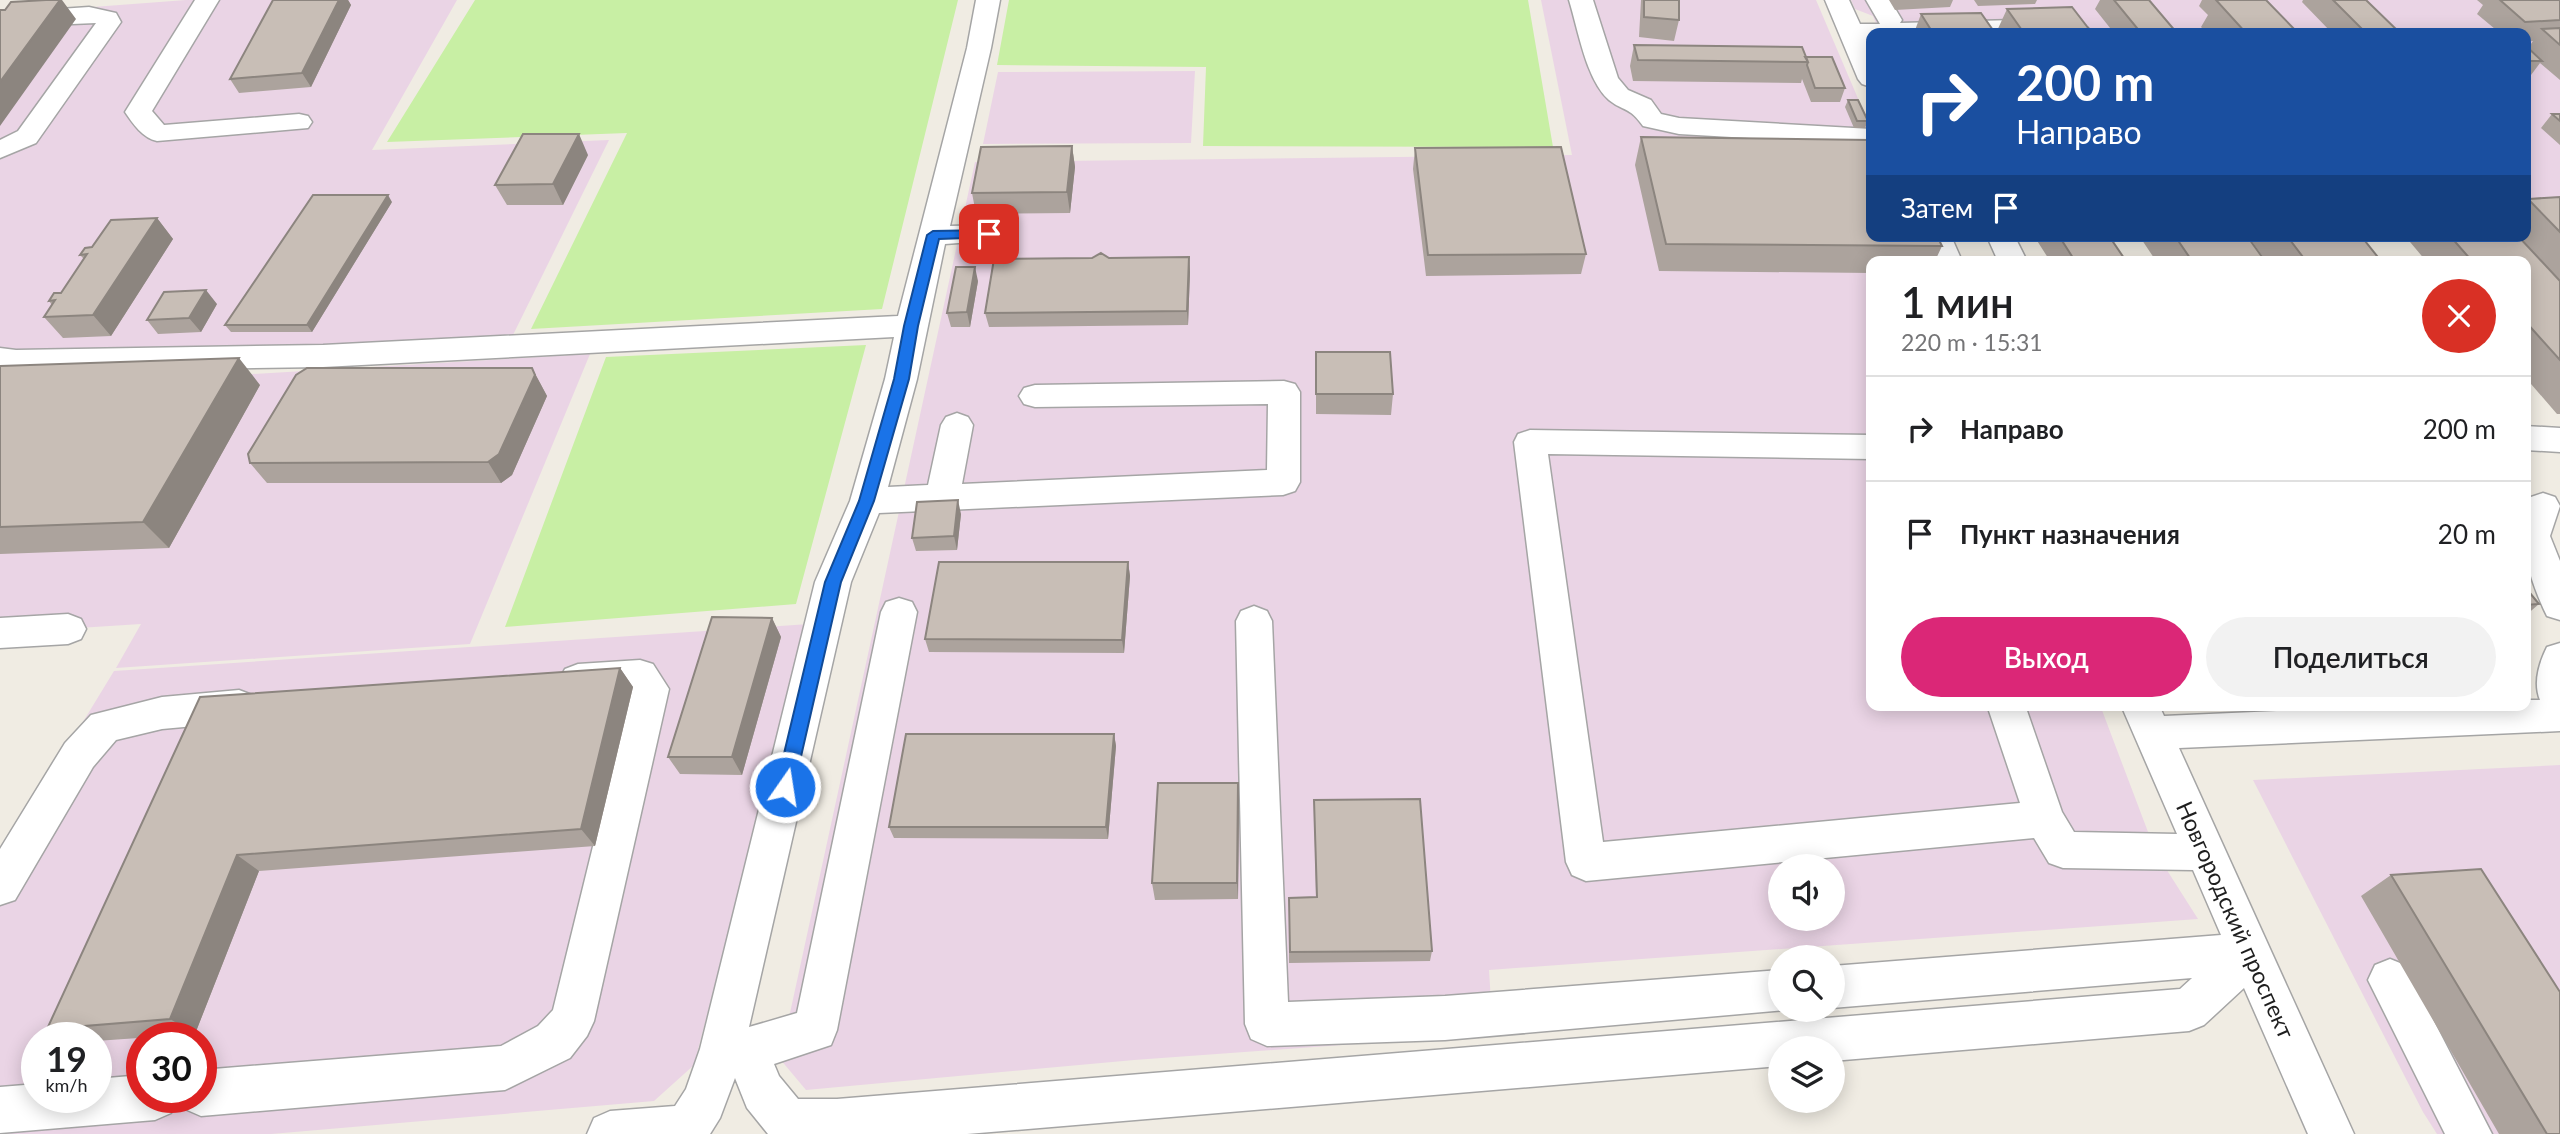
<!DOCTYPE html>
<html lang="ru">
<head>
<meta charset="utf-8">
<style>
	:root { --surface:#fff; --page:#f2f2f2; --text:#202124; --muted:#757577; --line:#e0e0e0; --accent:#db2777 }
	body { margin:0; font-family:Lato,sans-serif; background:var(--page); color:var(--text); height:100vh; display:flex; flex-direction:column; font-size:26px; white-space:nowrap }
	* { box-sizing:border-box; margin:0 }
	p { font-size:23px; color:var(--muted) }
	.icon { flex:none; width:38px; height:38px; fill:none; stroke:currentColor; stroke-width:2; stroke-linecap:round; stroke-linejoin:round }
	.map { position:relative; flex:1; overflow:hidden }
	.sheet { position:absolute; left:1866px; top:256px; width:665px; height:455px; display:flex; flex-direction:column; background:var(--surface); border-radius:14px; box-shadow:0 4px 18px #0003 }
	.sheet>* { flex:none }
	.hud { position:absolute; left:1866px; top:28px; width:665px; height:214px; border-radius:14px; box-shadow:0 4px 18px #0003; background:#1a4fa0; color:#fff; overflow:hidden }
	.controls { position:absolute; left:1768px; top:854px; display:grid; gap:14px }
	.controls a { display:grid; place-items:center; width:77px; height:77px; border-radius:50%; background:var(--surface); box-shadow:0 4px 18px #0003; font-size:35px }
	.speed { position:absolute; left:21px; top:1022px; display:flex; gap:14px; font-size:35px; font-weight:700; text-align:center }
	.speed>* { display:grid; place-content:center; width:91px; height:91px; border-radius:50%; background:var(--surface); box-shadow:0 4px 18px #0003; line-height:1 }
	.speed small { font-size:18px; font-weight:400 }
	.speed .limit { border:10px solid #d22; background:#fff; color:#111 }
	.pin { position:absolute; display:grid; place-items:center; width:60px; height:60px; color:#fff; margin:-30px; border-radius:14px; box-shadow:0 4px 10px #0006 }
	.me { position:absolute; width:77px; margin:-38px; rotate:13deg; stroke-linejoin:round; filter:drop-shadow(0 0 5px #0008) }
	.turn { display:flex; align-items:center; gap:24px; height:147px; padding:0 35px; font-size:32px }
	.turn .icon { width:91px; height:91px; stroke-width:2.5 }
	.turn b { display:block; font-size:49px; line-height:60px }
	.then { display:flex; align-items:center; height:66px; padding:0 35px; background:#0003; gap:14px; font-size:26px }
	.round { display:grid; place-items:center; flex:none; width:74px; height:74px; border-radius:37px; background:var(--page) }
	.overview { display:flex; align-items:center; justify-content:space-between; height:119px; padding:0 35px }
	h1 { font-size:42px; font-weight:600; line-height:52px }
	.cta { display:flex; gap:14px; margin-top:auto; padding:14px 35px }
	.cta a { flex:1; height:80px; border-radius:42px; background:var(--accent); color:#fff; font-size:28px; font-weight:600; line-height:80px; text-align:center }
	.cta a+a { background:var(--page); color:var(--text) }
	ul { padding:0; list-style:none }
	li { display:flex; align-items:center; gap:21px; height:105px; padding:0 35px; border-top:2px solid var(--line) }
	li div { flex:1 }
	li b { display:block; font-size:26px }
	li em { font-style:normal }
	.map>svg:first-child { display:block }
</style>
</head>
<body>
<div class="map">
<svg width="2560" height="1134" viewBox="0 0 2560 1134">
	<rect width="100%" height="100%" fill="#f0ece3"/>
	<path fill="#ead4e5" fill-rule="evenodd" d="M186,0H457L372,150L609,140L513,335L337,345L0,378V14Z
		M1541,0H1816L1871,129V705H2100L2156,853L2198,919L1489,970L1493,1034L1134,1060L806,1090L780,1059L975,162L1572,155ZM1780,866H1832V919H1780Z
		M1851,0H2560V197L2525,199V33H1880L1873,16L1855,9Z
		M1195,71L1191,143L983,144L998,72Z
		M590,354L470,644L116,668L141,624L0,633V389Z
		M809,624L694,1065L654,1101L271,1134H0V858L114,671ZM37,1038H96V1097H37ZM142,1038H201V1097H142Z
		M2560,765V1134H2437L2423,1112L2253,780Z"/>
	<path fill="#c8efa4" d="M475,0H958L882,309L531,329L627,133L387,142Z
		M1009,0H1528L1553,147L1203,146L1206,67L997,65Z
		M866,345L796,604L505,627L606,357Z"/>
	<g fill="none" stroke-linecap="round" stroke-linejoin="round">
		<defs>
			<path id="minor" d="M195,0H219L152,111L164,125L299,114L308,116L312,122L308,128L157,141C143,138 133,124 125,112Z
				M976,0H1000L991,48L950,226L989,225L999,228L1003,234L999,240L945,244L917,379L888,487L928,485L941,425L946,417L957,413L968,417L973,425L962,484L1267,470L1268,404L1035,407L1024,404L1019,396L1024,388L1035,385L1284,381L1295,384L1300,392V482L1295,491L1283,495L879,513L851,582L749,1027L797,1013L881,612L886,602L899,598L912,602L917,612L837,1030L831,1045L774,1064L779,1076L798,1099H837L2180,989L2192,978L1832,1008V966L2221,935L2193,870L2063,868L2049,863L2034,838L1586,881L1572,875L1566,862L1514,442L1518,434L1530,430L1871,435V459L1548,454L1603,842L2020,803L1987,705H2025L2062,812L2074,832L2177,834L2121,705H2159L2164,716L2413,705H2525V700H2540C2533,683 2539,663 2547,647L2560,643V731L2179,748L2354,1134H2308L2244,988L2204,1025L2189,1031L1832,1061V1048H1780V1066L967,1134H768L747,1108L735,1078L720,1118L710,1134H587L594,1118L610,1111L675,1106L686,1089L700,1049L815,582L850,501L885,379L894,337L323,367L16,372L0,370V348L16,350L323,345L898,316L967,48Z
				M1569,0H1593L1618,78L1628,90L1651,100L1661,114L1679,118L1871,129V145L1679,134L1643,126C1629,106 1624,112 1609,100C1586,80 1578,29 1569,0Z
				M1825,0H1849L1860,24H1880L1866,0H1890L1902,20L1900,23L2052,19L2088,28L2091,33H1871V39H1866L1871,49V87L1862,84L1858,79Z
				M89,7L116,13L121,22L36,143L0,158V140L18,131L96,23L0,27V13Z
				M1923,236H1951L1962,261H1933Z
				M1990,236H2018L2017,241L2027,261H1998L1989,241Z
				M2525,426L2560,428V452L2525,450Z
				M2543,493L2555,497L2560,506L2550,536L2560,561V620L2547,616C2531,584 2513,531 2531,497Z
				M1254,606L1267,611L1272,621L1288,1002L1445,996L1780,970V1010H1786L1445,1040L1267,1046L1251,1039L1245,1024L1236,621L1241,611Z
				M68,614L81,619L86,629L81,639L68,644L0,648V618Z
				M640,660L653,664L669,689L594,1021L587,1036L570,1058L505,1090L201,1116L185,1109L180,1097H201V1070L501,1046L538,1026L553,1010L631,691L578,696L565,691L559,680L565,669L578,664Z
				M239,690L252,695L258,706L252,717L239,722L162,729L116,740L93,767L15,900L0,905V849L65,743L91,715L162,697Z
				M2390,959L2405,965L2492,1134H2445L2368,980L2375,965Z
				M142,1075V1097H178L171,1113L155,1120L0,1133V1087L37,1084V1097H96V1079Z"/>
		</defs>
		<use href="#minor" stroke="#a5a5a5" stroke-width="3"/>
		<use href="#minor" fill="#fff" fill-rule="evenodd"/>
	</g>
	<path fill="#aca39d" d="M273,0H348L351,5L311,87L239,93L230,79Z
		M1641,0H1679V20L1674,41L1639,37Z
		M1889,0H1953L1950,7L1895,10Z
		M1974,0H2037L2035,4L1978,6Z
		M2100,0H2149L2177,33H2114L2095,9Z
		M2202,0H2266L2298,33H2207L2201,27L2208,15L2199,6Z
		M2303,0H2366L2400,33H2332L2302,2Z
		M2477,0H2560V80L2540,63L2531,75H2525V45L2528,48L2533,41L2525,42V33H2469L2472,30L2495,29L2477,14L2483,5Z
		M2007,9L2092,33H1996Z
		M1921,14L1995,33H1914Z
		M1634,45L1805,57L1845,88L1840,102H1811L1802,79L1801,83L1633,81L1630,66Z
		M1848,100L1868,121L1865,128H1854L1845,107Z
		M2552,114H2560V145L2541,128Z
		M1641,137L1942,246L1935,261H1871V273L1659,271L1635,165Z
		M1072,146L1075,167L1070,213L976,214L972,193Z
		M1415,148L1586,254L1581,274L1426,276L1413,169Z
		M588,155L563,205H507L495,185Z
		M2560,197V414H2557L2525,377V261H2426L2405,236H2525V202L2528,199Z
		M392,202L312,332H231L225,325Z
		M157,218L173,239L111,336L63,338L44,317L52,305L49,301L61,293L84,259L80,255L92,247Z
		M2034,236H2109L2126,261H2050Z
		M2144,236H2247L2265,261H2156L2142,240Z
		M2248,236H2361L2381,261H2266Z
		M1189,257L1190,272L1188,325L989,327L985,313L1109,258Z
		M978,281L970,327H951L947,313Z
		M217,304L201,332L158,334L147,320Z
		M1316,352L1393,394L1391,415L1316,414Z
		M0,366L260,385L169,548L0,554Z
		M532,368L547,396L512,475L501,483H267L250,463Z
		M961,514L957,550L916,551L912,538Z
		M1128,562L1130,576L1124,653L929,652L925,639Z
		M2525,587L2539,604L2525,616Z
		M772,618L781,637L742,775L680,774L668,757Z
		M620,668L633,687L595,846L259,871L195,1034L96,1041V1038H65L47,1029L200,697Z
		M1114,734L1116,746L1108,839L894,838L889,827Z
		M1239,800L1238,899L1155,900L1152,883Z
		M1314,800L1432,951L1430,961L1289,963V898L1316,897Z
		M2391,875L2560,1134H2499L2361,896Z"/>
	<path fill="#8c857f" d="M60,0H62L76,19L0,126V82Z
		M339,0H348L351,5L311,87L302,73Z
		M579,134L588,155L563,205L553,184Z
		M1072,146L1075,167L1070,213L1067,192Z
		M388,195L392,202L312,332L307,325Z
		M157,218L173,239L111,336L93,315Z
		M1189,257L1190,272L1188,325L1187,311Z
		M975,267L978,281L970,327L967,312Z
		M206,290L217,304L201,332L189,318Z
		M239,358L260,385L169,548L143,522Z
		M532,368L547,396L512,475L501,483L488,462Z
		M958,500L961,514L957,550L954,536Z
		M1128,562L1130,576L1124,653L1122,640Z
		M772,618L781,637L742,775L732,757Z
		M620,668L633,687L595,846L581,829Z
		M1114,734L1116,746L1108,839L1106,827Z
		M1238,783L1239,800L1238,899L1237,883Z
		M237,855L259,871L195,1034L170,1019Z"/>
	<path fill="#c8beb6" stroke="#8c857f" stroke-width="2" d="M46,0H60L0,82V10H5L11,2Z
		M273,0H339L302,73L230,79Z
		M1644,0H1679V20L1644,17Z
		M2114,0H2149L2177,33H2141Z
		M2216,0H2266L2298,33H2246Z
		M2333,0H2366L2400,33H2366Z
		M2500,0H2560V20L2525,22Z
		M2072,7L2092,33H2024L2007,9Z
		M1981,13L1995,33H1933L1921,14Z
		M2560,28V45L2542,29Z
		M2507,29L2512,33H2475L2472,30Z
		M1634,45L1802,47L1808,62L1638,60Z
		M2525,45L2542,61H2525Z
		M1805,57H1832L1845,88H1815L1807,65L1808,62Z
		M1848,100H1858L1868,121H1857Z
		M2552,114H2560V121Z
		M523,134H579L553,184L495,185Z
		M1641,137L1871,140V236H1937L1942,246L1666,244Z
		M1072,146L1067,192L972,193L981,147Z
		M1561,147L1586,254L1428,255L1415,148Z
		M313,195H388L307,325H225Z
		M2560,197V232L2528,199Z
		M157,218L93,315L44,317L55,300L49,301L54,293H61L87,254L80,255L85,248L92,247L111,220Z
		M2059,236H2109L2126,261H2075Z
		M2175,236H2247L2265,261H2192Z
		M2287,236H2361L2381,261H2306Z
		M2450,236H2518L2560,281V360L2525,321V261H2472Z
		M1101,253L1109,258L1189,257L1187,311L985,313L994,259L1092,258Z
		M956,267H975L967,312L947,313Z
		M206,290L189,318L147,320L164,292Z
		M1316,352H1390L1393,394H1316Z
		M239,358L143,522L0,527V366Z
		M307,368H532L535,375L499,454L488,462L250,463L248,454L296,375Z
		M958,500L954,536L912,538L917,502Z
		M939,562H1128L1122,640L925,639Z
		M2525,587L2539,604L2525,605Z
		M712,617L772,618L732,757H668Z
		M620,668L581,829L237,855L170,1019L47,1029L200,697Z
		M906,734H1114L1106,827H889Z
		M1158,783H1238L1237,883H1152Z
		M1420,799L1432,951L1290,952L1289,898L1317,897L1314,800Z
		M2481,869L2560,992V1134H2547L2391,875Z"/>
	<path fill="#1a73e8" stroke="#114b97" stroke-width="2" d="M989,230L996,234L994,237L939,239L918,326L909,379L874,501L841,582L794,787L791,792L785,795L779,792L776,787L825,582L859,501L894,379L904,326L927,235L933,231Z"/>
	<g text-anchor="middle" stroke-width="6" stroke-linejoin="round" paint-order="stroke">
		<g font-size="23" fill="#1e1e1e" stroke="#fff">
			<text transform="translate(2235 920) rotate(66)" y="8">Новгородский проспект</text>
		</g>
	</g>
</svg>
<div class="controls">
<a><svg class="icon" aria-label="sound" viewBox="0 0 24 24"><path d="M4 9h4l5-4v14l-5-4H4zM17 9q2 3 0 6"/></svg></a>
<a><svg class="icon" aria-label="search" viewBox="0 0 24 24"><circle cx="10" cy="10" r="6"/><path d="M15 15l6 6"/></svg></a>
<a><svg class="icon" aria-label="layers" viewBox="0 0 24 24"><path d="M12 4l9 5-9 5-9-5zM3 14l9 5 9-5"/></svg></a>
</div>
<div class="speed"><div>19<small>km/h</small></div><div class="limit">30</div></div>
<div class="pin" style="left:989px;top:234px;background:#d93025"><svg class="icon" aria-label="arrive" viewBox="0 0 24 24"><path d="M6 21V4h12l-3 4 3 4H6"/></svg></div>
<svg class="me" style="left:785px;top:787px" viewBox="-20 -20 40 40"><circle r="17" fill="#1a73e8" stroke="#fff" stroke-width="3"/><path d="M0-11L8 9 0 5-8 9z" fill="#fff"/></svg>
<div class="hud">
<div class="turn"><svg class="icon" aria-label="right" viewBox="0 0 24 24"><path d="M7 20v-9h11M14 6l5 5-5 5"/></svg><div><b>200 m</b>Направо</div></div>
<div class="then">Затем<svg class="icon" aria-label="arrive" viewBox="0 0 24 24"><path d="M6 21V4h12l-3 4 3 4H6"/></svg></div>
</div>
<section class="sheet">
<div class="overview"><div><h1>1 мин</h1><p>220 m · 15:31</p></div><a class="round" style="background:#d93025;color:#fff"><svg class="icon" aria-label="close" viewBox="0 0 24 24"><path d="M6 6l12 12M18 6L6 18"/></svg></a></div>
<ul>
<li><svg class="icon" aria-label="right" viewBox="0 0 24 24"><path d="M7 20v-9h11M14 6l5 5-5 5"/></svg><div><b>Направо</b></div><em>200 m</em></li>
<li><svg class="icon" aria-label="arrive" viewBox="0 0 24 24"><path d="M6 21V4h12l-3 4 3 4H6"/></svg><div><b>Пункт назначения</b></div><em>20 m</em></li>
</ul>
<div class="cta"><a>Выход</a><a>Поделиться</a></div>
</section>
</div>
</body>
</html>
